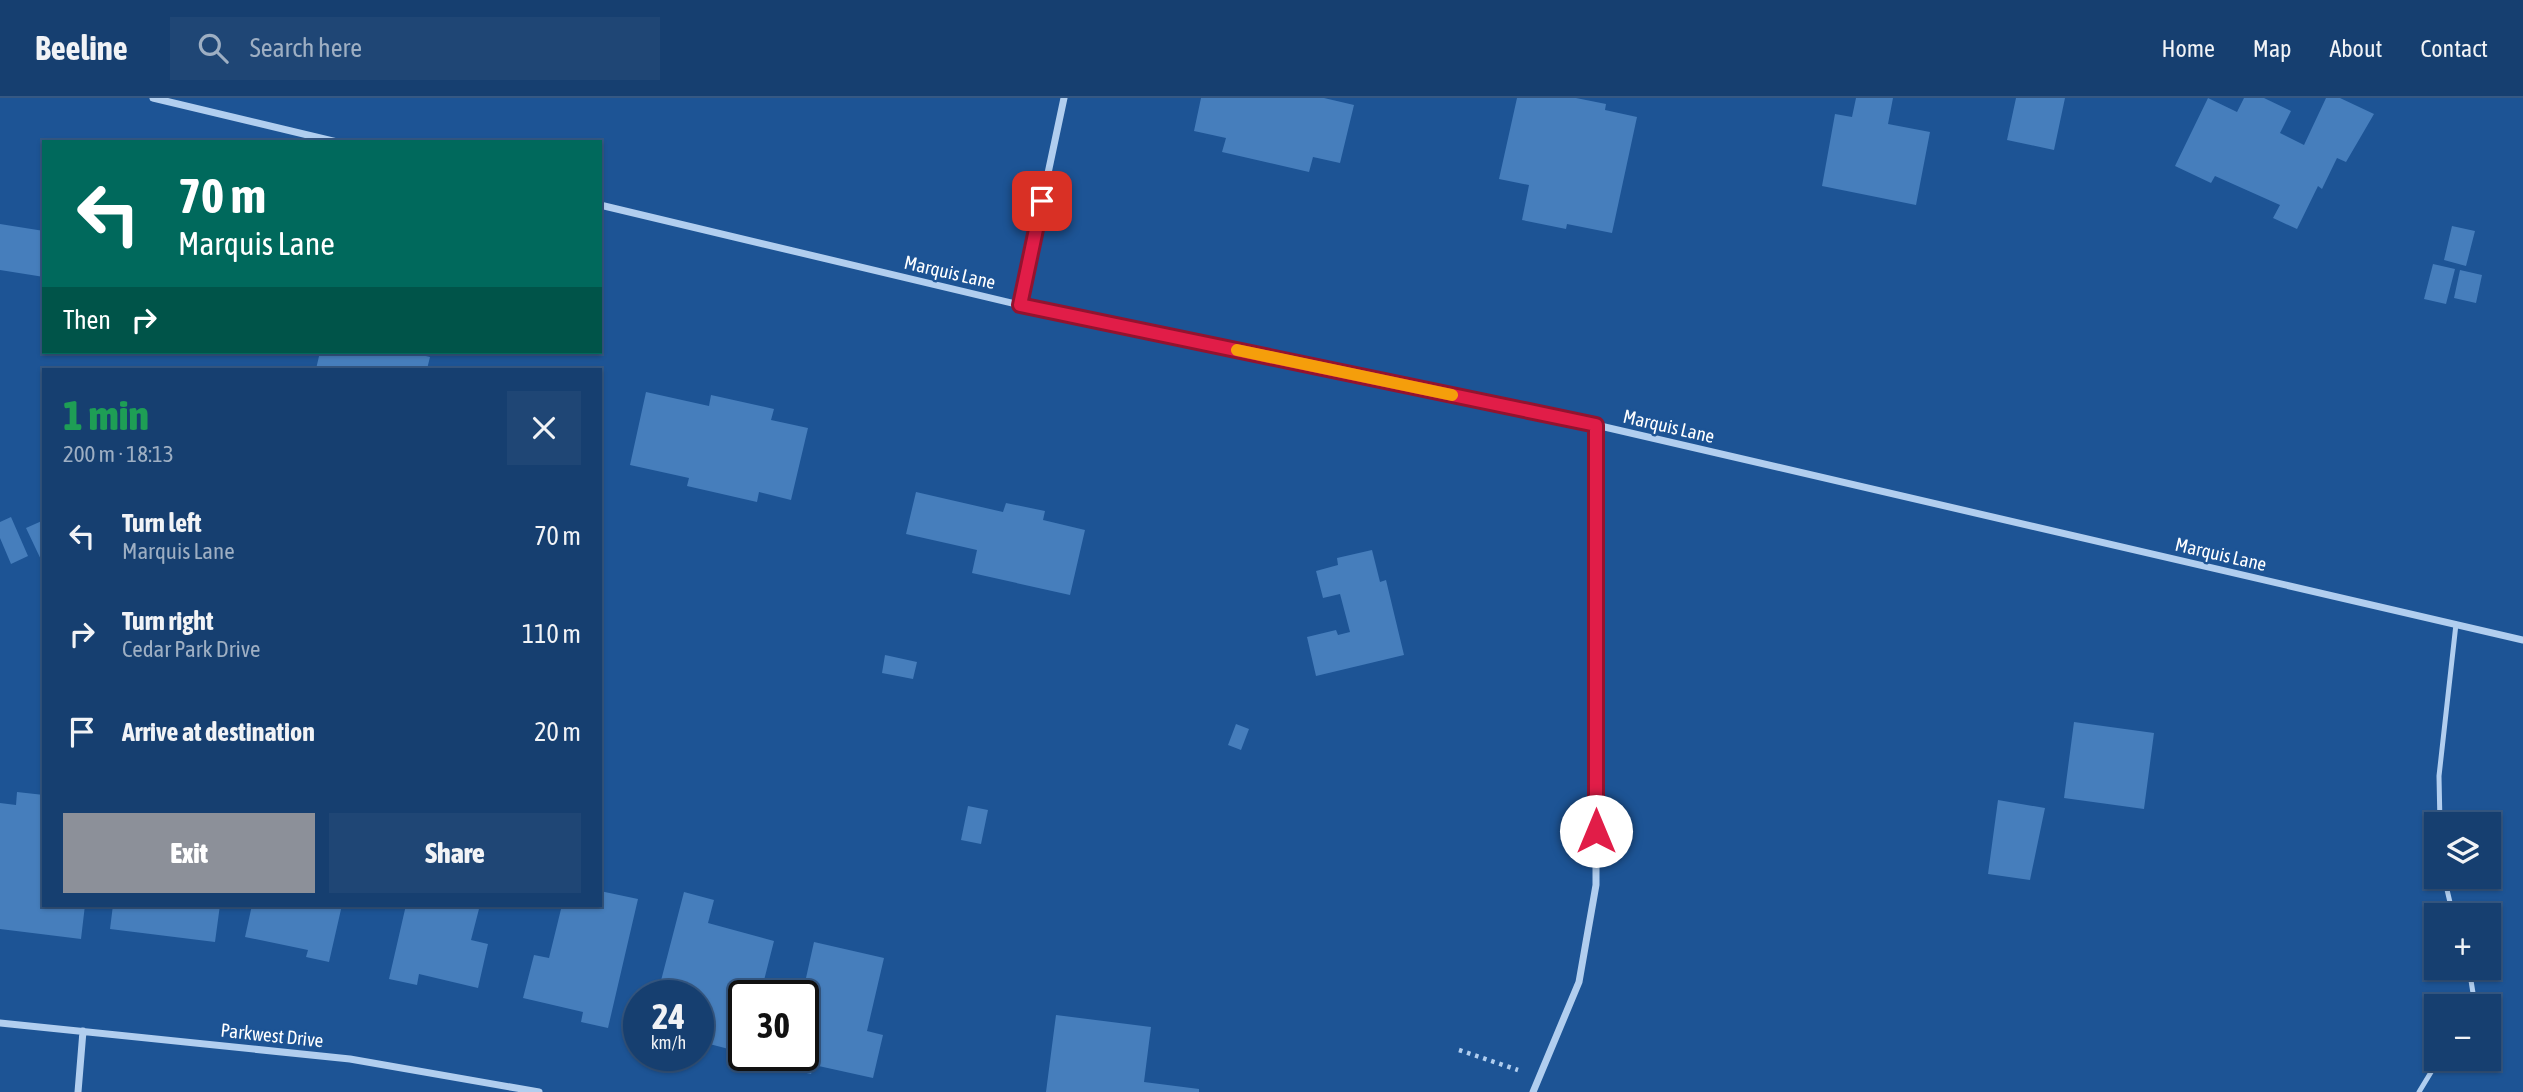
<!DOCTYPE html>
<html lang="en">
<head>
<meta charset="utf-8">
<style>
	:root { --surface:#163f70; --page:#1f4675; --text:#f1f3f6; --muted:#9eafc3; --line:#355883; --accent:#8c9099 }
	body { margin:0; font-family:"Asap Condensed",sans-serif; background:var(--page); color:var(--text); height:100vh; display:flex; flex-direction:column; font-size:26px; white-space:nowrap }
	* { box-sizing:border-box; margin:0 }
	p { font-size:23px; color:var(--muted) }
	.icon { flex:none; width:38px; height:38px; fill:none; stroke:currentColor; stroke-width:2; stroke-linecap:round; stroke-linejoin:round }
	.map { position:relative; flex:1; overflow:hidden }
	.drawer { position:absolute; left:42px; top:270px; width:560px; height:539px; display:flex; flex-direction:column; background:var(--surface); border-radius:0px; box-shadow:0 2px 5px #0004,0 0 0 2px var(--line) }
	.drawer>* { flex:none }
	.top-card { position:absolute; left:42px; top:42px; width:560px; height:214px; border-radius:0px; box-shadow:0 2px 5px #0004,0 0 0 2px var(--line); background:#00695c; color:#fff; overflow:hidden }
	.tools { position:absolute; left:2424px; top:714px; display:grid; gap:14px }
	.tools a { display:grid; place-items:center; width:77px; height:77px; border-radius:0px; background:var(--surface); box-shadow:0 2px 5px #0004,0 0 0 2px var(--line); font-size:35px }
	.speed { position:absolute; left:623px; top:882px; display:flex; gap:14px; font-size:35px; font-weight:700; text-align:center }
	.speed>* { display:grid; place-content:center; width:91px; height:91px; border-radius:50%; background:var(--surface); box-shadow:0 2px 5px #0004,0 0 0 2px var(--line); line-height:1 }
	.speed small { font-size:18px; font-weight:400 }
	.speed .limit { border:4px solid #111; border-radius:10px; background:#fff; color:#111 }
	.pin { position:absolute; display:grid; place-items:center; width:60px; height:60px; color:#fff; margin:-30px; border-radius:14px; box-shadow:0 4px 10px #0006 }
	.me { position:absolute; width:77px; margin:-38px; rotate:0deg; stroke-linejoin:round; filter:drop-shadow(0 0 5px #0008) }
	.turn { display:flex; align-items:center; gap:24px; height:147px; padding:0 21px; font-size:32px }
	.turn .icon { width:91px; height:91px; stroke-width:2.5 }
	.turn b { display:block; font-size:49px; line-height:60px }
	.then { display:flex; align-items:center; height:66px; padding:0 21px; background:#0003; gap:14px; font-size:26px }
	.round { display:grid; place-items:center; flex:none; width:74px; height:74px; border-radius:0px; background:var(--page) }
	.headline { display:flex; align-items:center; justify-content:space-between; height:119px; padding:0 21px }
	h1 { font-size:42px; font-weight:800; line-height:52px; color:#1e9e55 }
	.cta { display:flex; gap:14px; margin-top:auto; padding:14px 21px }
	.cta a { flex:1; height:80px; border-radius:0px; background:var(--accent); color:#fff; font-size:28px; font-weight:800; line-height:80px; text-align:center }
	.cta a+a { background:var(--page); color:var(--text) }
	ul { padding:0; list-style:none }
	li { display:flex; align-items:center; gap:21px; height:98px; padding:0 21px }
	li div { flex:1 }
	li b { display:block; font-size:26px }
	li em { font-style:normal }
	header { display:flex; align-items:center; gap:42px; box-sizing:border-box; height:98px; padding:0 35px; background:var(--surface); border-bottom:2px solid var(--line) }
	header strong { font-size:33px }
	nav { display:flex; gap:38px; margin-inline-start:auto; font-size:24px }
	.search { width:490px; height:63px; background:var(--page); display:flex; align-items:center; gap:18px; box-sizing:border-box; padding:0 24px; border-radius:0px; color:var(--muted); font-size:26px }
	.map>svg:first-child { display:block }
</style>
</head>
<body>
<header>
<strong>Beeline</strong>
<div class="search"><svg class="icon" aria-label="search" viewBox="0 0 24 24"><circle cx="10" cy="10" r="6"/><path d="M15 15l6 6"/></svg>Search here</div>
<nav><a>Home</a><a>Map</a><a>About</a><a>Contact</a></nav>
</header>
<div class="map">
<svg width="2523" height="994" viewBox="0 0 2523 994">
	<rect width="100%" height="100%" fill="#1d5495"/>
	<path fill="#467ebc" d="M1201,0H1324L1354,7L1340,65L1313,59L1309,74L1222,54L1226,40L1194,33Z
		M1517,0H1576L1606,6L1605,12L1637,19L1612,135L1567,126L1566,131L1522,122L1529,87L1499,81Z
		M1856,0H1893L1888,26L1930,34L1916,107L1822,88L1835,16L1852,19Z
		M2016,0H2065L2054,52L2007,42Z
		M2208,0L2237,14L2244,0H2264L2291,13L2280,35L2304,47L2326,0H2340L2374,16L2346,64L2337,60L2322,91L2318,88L2297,131L2273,120L2280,107L2215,78L2211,85L2175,68Z
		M0,126L44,133V179L0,172Z
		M2452,128L2475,133L2466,168L2444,162Z
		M2433,166L2455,171L2446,206L2424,201Z
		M2460,172L2482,177L2476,205L2454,200Z
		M320,254H409L430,259L427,271H316Z
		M646,294L709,308L711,297L774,311L771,322L808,330L791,402L759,394L757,404L687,388L689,380L630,367Z
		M916,394L1003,414L1006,405L1045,413L1043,422L1085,432L1070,497L972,475L977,452L906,436Z
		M11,419L28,458L11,466L0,440V424Z
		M44,422V468L26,430Z
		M1372,452L1380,484L1386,482L1404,557L1316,578L1307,539L1336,532L1338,537L1350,534L1340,496L1323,500L1316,473L1338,467L1337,460Z
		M885,557L917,564L913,581L882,575Z
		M2074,624L2154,635L2144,711L2064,700Z
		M1236,626L1249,631L1241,652L1228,647Z
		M17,694L44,697V807H85L81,841L0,831V705L16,707Z
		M1998,702L2045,710L2030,782L1988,776Z
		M968,708L988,712L981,746L961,742Z
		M600,793L638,801L608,930L581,924L583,914L523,900L534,857L549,860L562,807H600Z
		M684,794L714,802L708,825L774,843L760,898H744V955L698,943V898H657Z
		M113,807H220L215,844L110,831Z
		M252,807H342L329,864L306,859L308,852L245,839Z
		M406,807H480L471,842L488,846L478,890L419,876L417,887L389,881Z
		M814,844L884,860L867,933L883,937L873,980L814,967L811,976L785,970L788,957H803L802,898Z
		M1056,917L1151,929L1144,984L1199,991V994H1046Z"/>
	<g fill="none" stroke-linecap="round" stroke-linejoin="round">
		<path stroke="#b1ceef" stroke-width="4.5" stroke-dasharray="3.5 5" stroke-linecap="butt" d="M1459,952L1518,972"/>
		<path stroke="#b1ceef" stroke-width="5" d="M2440,726L2439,678L2456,526
			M2444,779L2453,817
			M2469,870L2473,895L2469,908
			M2419,994L2439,961"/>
		<path stroke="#b1ceef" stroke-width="7" d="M153,0L337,44
			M600,107L1020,207L1596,327L2523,542
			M1020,207L1064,0
			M0,925L350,961L539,994
			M78,994L83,933
			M1533,994L1579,884L1596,787V327"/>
	</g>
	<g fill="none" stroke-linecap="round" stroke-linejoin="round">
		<defs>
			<path id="route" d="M1042,103L1020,207L1596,327V733"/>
		</defs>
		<use href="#route" stroke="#92132f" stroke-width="18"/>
		<use href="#route" stroke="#e11d48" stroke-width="12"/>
		<path stroke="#f59e0b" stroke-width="12" d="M1237,252L1452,297"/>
	</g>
	<g text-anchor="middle" stroke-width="5" stroke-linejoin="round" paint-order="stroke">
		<g font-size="19" fill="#fff" stroke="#1d5495">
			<text transform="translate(950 174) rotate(13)" y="7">Marquis Lane</text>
			<text transform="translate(1669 328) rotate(13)" y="7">Marquis Lane</text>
			<text transform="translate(2221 456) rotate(13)" y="7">Marquis Lane</text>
			<text transform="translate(272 937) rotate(6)" y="7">Parkwest Drive</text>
		</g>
	</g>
</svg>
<div class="tools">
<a><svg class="icon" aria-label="layers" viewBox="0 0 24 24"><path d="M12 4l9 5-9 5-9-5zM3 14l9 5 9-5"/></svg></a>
<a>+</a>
<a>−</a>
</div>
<div class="speed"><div>24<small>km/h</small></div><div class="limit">30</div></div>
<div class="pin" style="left:1042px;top:103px;background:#d93025"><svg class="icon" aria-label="arrive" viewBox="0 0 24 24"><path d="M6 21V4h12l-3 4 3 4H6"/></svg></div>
<svg class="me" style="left:1596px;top:733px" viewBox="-20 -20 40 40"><circle r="19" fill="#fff"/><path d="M0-13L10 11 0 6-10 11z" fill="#e11d48"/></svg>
<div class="top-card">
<div class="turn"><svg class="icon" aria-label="left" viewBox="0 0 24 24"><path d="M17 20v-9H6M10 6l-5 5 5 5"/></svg><div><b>70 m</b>Marquis Lane</div></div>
<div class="then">Then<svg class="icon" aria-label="right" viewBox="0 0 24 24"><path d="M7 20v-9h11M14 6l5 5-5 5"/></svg></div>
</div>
<section class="drawer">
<div class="headline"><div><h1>1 min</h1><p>200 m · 18:13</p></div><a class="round"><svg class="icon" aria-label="close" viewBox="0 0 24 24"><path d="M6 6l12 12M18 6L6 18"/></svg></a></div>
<ul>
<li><svg class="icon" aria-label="left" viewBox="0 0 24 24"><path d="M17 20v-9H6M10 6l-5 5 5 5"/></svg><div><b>Turn left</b><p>Marquis Lane</p></div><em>70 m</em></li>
<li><svg class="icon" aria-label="right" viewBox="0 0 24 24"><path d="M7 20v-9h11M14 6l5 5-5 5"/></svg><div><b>Turn right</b><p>Cedar Park Drive</p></div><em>110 m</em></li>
<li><svg class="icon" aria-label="arrive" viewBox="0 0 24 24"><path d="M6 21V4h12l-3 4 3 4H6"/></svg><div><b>Arrive at destination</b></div><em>20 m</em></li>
</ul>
<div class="cta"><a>Exit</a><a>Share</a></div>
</section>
</div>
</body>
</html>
